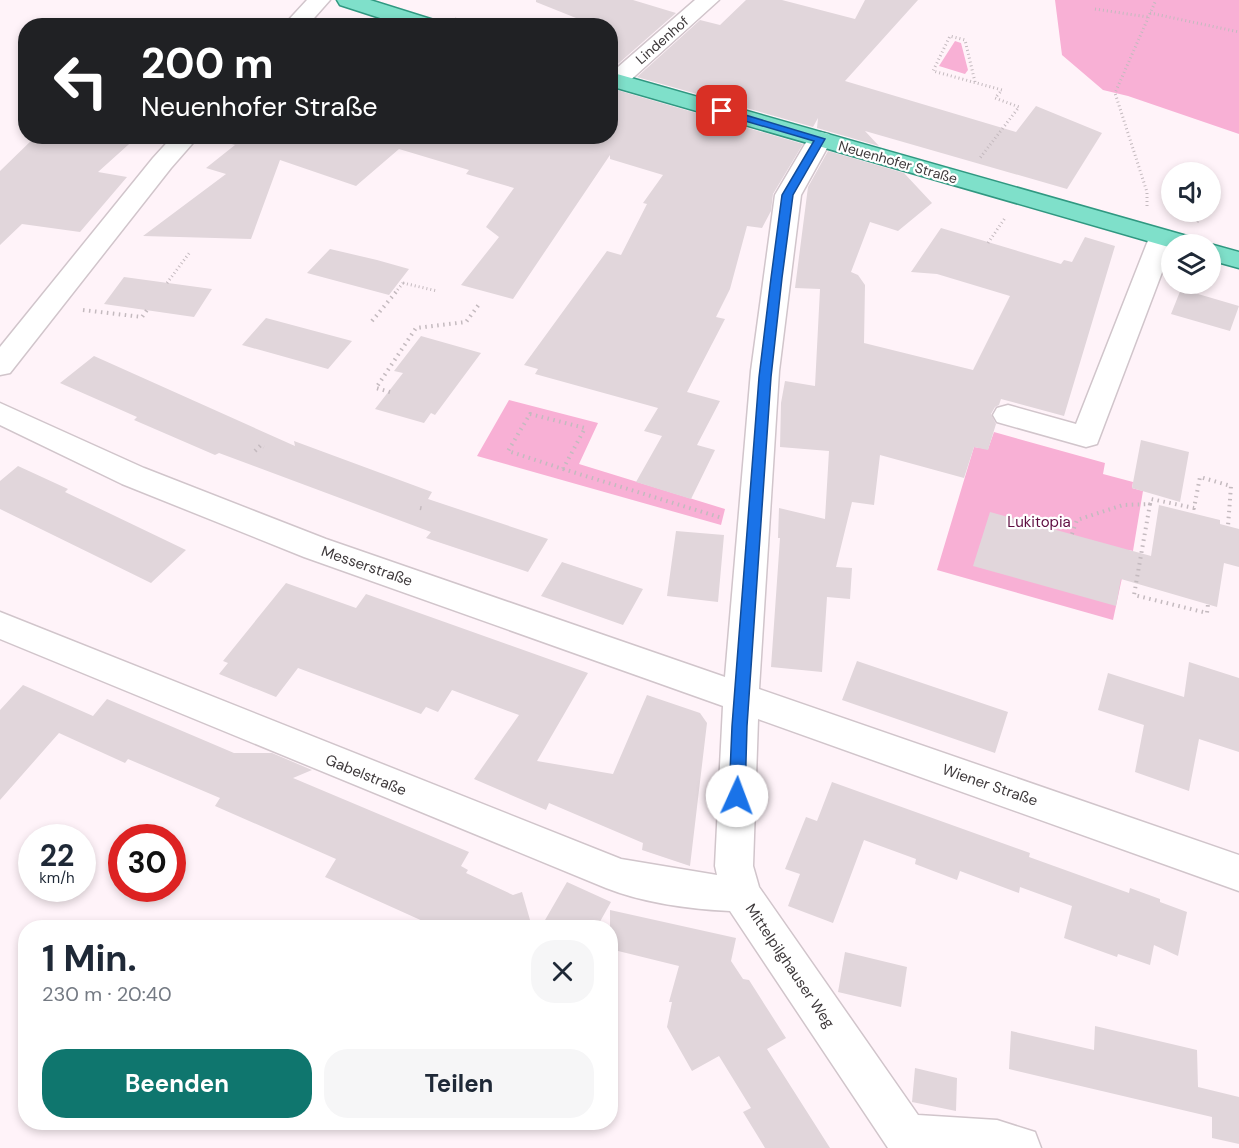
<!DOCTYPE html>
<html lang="de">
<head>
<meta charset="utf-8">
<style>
	:root { --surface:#fff; --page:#f6f6f7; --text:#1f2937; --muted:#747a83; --accent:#0f766e }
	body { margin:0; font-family:"DM Sans",sans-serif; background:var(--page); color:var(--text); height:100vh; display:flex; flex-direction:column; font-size:22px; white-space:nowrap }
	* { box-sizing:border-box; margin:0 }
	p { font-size:20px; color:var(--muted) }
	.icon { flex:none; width:33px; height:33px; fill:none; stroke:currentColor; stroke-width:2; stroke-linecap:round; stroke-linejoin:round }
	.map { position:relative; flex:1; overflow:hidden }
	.side { position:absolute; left:18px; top:920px; width:600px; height:210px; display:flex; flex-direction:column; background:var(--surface); border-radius:24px; box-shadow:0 3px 9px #0003 }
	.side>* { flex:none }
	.hud { position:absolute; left:18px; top:18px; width:600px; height:126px; border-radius:24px; box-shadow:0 3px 9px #0003; background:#202124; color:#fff; overflow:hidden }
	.fabs { position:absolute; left:1161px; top:162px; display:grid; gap:12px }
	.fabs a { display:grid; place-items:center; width:60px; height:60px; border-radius:50%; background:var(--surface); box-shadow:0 3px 9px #0003; font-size:30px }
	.speed { position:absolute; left:18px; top:824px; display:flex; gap:12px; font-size:30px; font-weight:700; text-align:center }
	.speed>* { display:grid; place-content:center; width:78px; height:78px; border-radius:50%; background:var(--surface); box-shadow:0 3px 9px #0003; line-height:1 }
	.speed small { font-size:15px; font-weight:400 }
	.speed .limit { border:9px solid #d22; background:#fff; color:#111 }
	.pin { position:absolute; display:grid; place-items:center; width:51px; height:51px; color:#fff; margin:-26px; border-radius:12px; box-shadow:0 3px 9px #0006 }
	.me { position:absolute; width:66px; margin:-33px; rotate:2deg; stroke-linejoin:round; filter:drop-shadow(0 0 4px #0008) }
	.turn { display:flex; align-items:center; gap:21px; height:126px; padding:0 24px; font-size:27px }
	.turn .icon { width:78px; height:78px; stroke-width:2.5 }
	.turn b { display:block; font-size:42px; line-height:51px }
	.round { display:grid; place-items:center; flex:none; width:63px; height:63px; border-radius:24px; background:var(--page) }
	.overview { display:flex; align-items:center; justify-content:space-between; height:102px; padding:0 24px }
	h1 { font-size:36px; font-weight:700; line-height:45px }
	.primary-button { display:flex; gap:12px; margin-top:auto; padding:12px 24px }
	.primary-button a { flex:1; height:69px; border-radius:24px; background:var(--accent); color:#fff; font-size:24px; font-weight:700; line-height:69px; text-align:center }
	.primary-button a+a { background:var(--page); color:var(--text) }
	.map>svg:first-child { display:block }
</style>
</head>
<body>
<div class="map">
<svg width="1239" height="1148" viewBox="0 0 1239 1148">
	<rect width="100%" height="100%" fill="#fff3f9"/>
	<path fill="#f8b0d5" d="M1055,0H1239V134L1128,96L1103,90L1062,55Z
		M955,41L961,43L968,70L965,74L939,66Z
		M509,400L598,423L579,464L725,509L721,525L477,456Z
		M994,432L1105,463L1103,474L1133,482L1132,488L1143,491L1133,551L1128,550L1113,620L937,570L974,447L988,449Z"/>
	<path fill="#e1d6db" d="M536,0H633L676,13L611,70L610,26H596L536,2Z
		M746,0H782L855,19L865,0H918L845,81L1016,132L1036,106L1102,133L1067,189L865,131L879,146L817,128L818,118L813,127L637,77L700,20L720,25Z
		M610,88L803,144L773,194L771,211L762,228L747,226L730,289L716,317L725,319L687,392L720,401L697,445L715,450L691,499L636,482L662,436L644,431L658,408L535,374L538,369L524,365L607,251L621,255L647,204L643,203L663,175L610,159V155L513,299L461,285L499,237L486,227L514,188L466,174L469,170L399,149L356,186L280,160L251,239L143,236L226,174L206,168L235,145L224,142L225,136H610Z
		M36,136H138L98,172L127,177L80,232L22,224L0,245V171Z
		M828,151L904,173L932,203L898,231L870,222L851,272L858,275L865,285L864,343L973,370L1010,296L937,274L911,272L941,228L1061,264L1064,260L1072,262L1085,237L1115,246L1064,416L1001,399L999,405L995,407L991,414L996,424L988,450L974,447L964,478L880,455L874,505L852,502L836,567L852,568L850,599L827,597L822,672L771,667L780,538H778L779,508L825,519L829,451L780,447L781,403L785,381L815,386L820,289L795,288L808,187Z
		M330,249L377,260L409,269L389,295L307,273Z
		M124,277L212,289L194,317L104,304Z
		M1181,289L1239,306L1230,331L1171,314Z
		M266,318L352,341L328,369L242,345Z
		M421,336L481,353L435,415L431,413L424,423L375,409L403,373L394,371Z
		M94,356L295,446L294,441L432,492L428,499L548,539L528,572L426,538L431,532L219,453L215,455L134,420L137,417L60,383Z
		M1141,440L1189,452L1180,502L1132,488Z
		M18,466L68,489L65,492L186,550L151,583L0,509V481Z
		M1159,505L1220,520V524L1239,529V567L1224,563L1217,607L1121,579L1116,606L973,566L990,512L1151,556Z
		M676,531L724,535L718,602L667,596Z
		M562,562L643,589L623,625L541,596Z
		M286,583L356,608L366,594L588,673L537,761L613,774L647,695L700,713L707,723L690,866L642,850L643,843L549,803L546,810L474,779L519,715L452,690L438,712L426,707L421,714L298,668L276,697L219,674L228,663L223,661Z
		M857,661L1008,712L995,753L842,700Z
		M1189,662L1239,678V752L1199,739L1189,791L1135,772L1144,725L1098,710L1108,673L1184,697Z
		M23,685L93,716L107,699L234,753H272L312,770L293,778L469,852L461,866L468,870L466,873L513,895L522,892L532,927H436L325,877L336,859L215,806L220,798L128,759L125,763L59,733L0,800V710Z
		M832,782L1030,853L1029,857L1129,893L1130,888L1160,899V902L1187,912L1178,956L1154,945L1150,965L1118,954L1117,957L1064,938L1072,906L1020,887L1019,893L960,871L957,880L915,864L916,859L864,840L833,923L788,906L800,874L785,869L806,817L817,821Z
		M567,882L611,902L597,927H541Z
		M610,910L736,938L731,961L743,979L749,980L786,1038L767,1049L830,1148H765L743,1112L751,1108L719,1056L692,1071L667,1027L672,1002H669L679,966L610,949Z
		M845,952L907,967L901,1007L838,992Z
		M1095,1026L1197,1050L1198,1087L1239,1097V1144L1212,1138V1117L1009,1069L1011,1031L1094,1050Z
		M915,1068L957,1078L956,1111L912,1102Z"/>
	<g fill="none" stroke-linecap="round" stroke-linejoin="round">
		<defs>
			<path id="minor" d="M307,0H330L307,26H283Z
				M695,0H719L625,85H610V74Z
				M820,132L829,134L832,139L801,195L779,371L759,689L1239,855V891L758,719L753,866L759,887L918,1115L997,1120L1035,1132L1041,1148H888L730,911C690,909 644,903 606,888L0,639V612L621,859L717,875L715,866L723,706L304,557L122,484L0,425V403L144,468L326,539L725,677L751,371L775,195L811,134Z
				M173,136H199L171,168L10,373L0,375V347L153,158Z
				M1162,230L1171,232L1175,238L1097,444L1086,447L997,422L993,415L997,408L1008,405L1076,424L1149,238L1153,232Z"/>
			<path id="major" d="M337,0H370L437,21L440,26H405L340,5Z
				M610,72L1194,238L1198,244H1172V248L610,86Z
				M1208,244H1210L1239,252V268L1210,260V244Z"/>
		</defs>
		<use href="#minor" stroke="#d1c5cb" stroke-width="3"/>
		<use href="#major" stroke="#309881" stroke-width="3"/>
		<path stroke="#c4babf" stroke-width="3" stroke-dasharray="1 3" stroke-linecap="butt" d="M1095,9L1148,17
			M1150,13L1239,32
			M455,19L475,26
			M975,82L965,40L950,36L933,71L1002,90L995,98L1019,107L980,158
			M1210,192L1215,193
			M1147,206V192L1115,93L1156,0
			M1197,222L1202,212
			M988,243L1005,218
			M167,283L190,252
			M403,283L437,291
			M395,293L403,283L401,282"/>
		<path stroke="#c4babf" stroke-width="4" stroke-dasharray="1.5 4.5" stroke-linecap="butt" d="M83,310L142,317L147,310
			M372,321L396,292
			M390,392L376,388L416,328L466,322L480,303
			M530,414L585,428L563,469L508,451Z
			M255,451L261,445L264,447
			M563,469L722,518
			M1150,504L1134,595L1207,613L1208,604
			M420,508L425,509
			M1072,534L1077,520L1123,505L1150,504L1151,499L1194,508L1200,477L1231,486L1228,526"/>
		<use href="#minor" fill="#fff" fill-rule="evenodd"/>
		<use href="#major" fill="#7fe0ca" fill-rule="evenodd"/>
	</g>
	<path fill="#1a73e8" stroke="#114b97" stroke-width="1.5" d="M722,108L825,139L793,195L782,278L771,377L747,726L745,796L742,800L737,802L731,800L729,796L732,726L759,377L771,278L782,195L814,141L718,113L717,111Z"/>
	<g text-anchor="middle" stroke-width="4.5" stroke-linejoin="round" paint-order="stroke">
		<g font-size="14" fill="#3e393b" stroke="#fff">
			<text transform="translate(662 40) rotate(-41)" y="5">Lindenhof</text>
			<text transform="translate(898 162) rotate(16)" y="5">Neuenhofer Straße</text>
		</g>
		<g font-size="15" fill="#5f0d41" stroke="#fff">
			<text x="1039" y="527">Lukitopia</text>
		</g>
		<g font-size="15" fill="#3e393b" stroke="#fff">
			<text transform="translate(367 566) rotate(19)" y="5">Messerstraße</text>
			<text transform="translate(366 775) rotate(22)" y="5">Gabelstraße</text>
			<text transform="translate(990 785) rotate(19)" y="5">Wiener Straße</text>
			<text transform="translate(790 966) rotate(56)" y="5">Mittelpilghauser Weg</text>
		</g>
	</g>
</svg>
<div class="fabs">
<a><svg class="icon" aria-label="sound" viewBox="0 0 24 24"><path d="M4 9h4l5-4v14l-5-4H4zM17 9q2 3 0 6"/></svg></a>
<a><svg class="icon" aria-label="layers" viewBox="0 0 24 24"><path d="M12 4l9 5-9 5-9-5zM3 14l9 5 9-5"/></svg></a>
</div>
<div class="speed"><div>22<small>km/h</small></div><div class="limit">30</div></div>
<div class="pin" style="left:722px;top:111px;background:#d93025"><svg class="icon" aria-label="arrive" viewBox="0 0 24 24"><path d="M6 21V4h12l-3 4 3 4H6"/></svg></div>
<svg class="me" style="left:737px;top:796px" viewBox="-20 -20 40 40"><circle r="19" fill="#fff"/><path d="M0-13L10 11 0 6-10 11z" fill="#1a73e8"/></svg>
<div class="hud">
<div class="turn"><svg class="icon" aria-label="left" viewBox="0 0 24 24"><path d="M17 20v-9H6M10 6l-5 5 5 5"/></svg><div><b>200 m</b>Neuenhofer Straße</div></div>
</div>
<section class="side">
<div class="overview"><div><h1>1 Min.</h1><p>230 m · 20:40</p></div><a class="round"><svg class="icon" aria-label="close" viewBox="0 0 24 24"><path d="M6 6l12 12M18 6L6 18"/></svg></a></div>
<div class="primary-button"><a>Beenden</a><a>Teilen</a></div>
</section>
</div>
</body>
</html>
